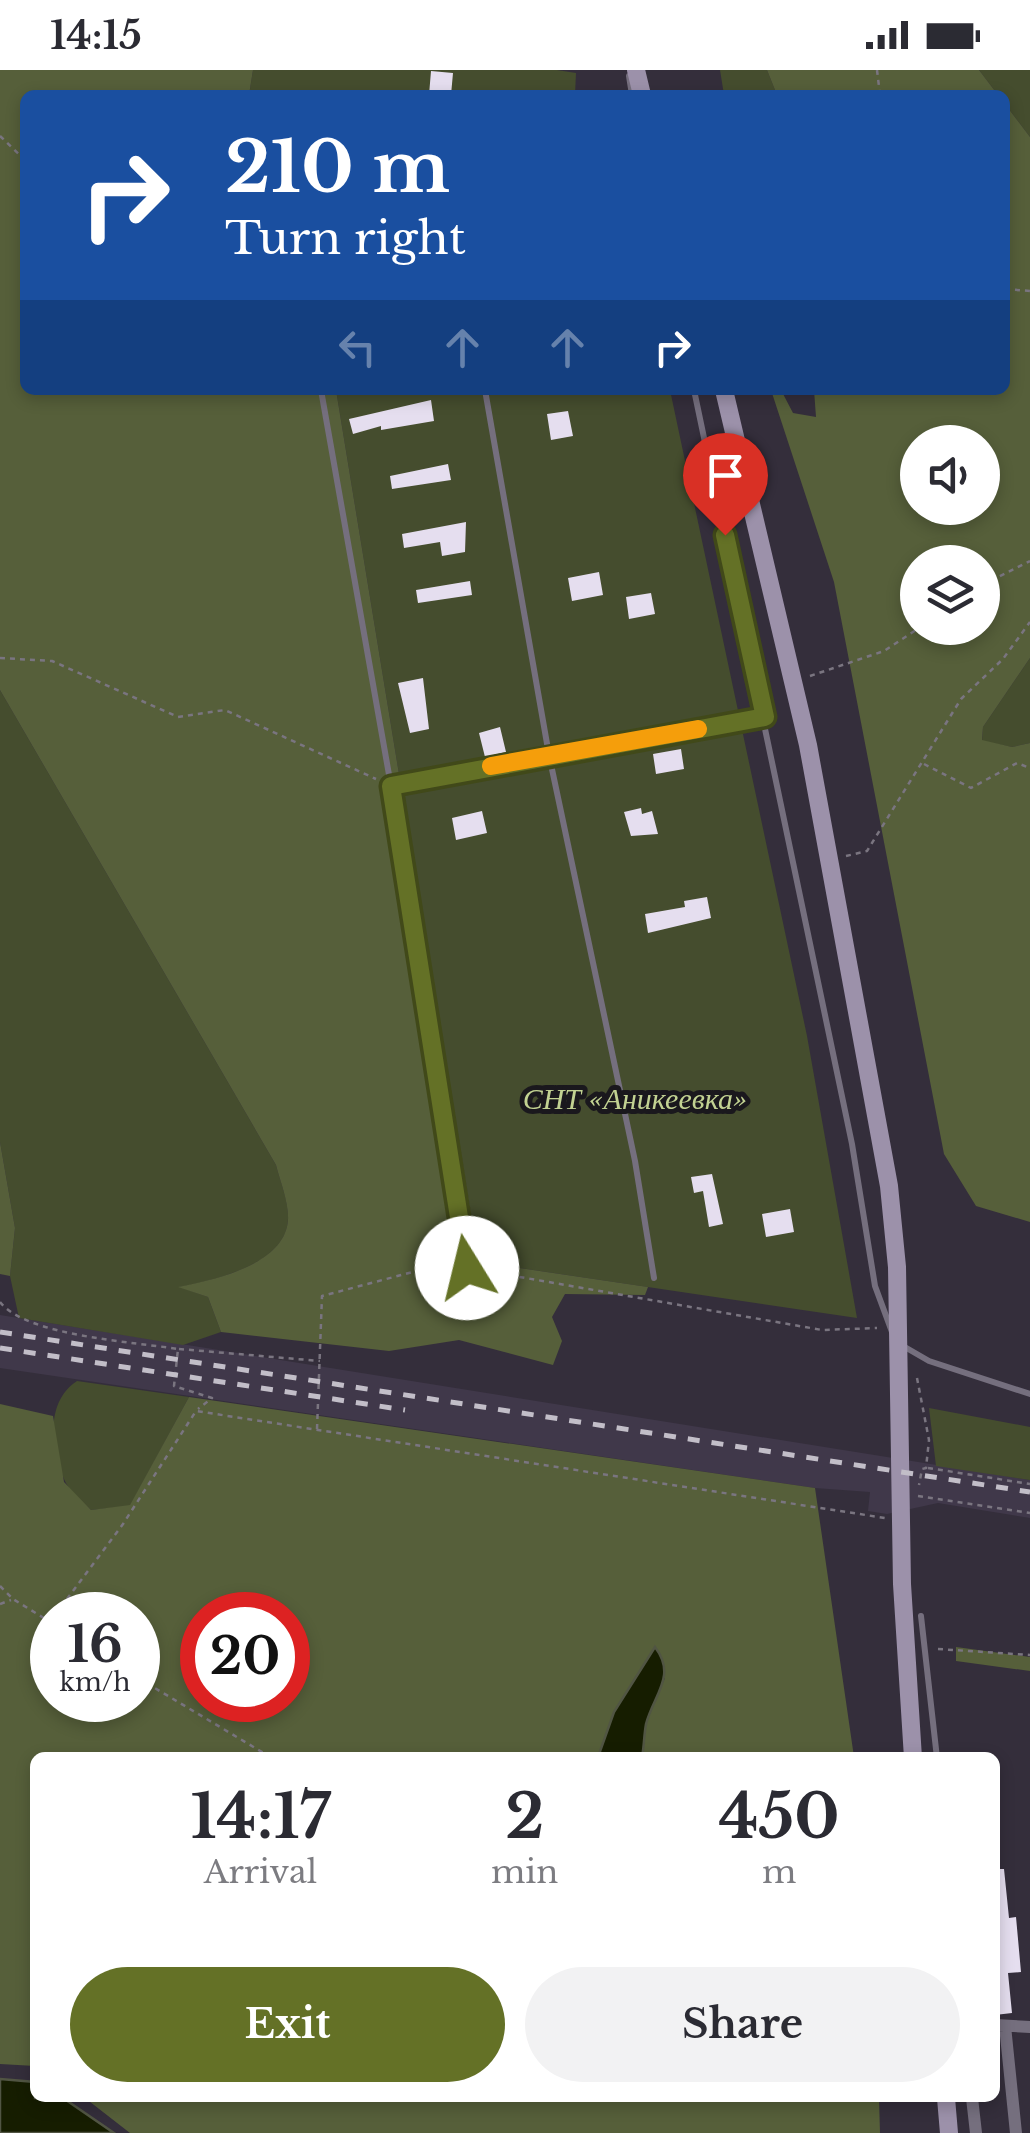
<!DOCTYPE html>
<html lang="en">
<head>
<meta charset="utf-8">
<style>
	:root { --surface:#fff; --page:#f2f2f3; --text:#2b2b33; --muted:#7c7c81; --accent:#647126 }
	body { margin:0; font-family:"Libre Baskerville",serif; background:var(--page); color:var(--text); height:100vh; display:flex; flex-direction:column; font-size:38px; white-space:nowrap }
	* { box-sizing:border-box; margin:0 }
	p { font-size:32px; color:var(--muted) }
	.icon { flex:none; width:55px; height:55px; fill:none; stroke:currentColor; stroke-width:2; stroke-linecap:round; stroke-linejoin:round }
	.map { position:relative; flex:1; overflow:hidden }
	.drawer { position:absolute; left:30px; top:1682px; width:970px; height:350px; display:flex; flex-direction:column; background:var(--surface); border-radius:15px; box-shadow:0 5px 15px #0003 }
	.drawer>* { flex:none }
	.guide { position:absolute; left:20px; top:20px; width:990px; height:305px; border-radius:15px; box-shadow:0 5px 15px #0003; background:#1a4fa0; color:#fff; overflow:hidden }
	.controls { position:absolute; left:900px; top:355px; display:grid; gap:20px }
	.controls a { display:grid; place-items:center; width:100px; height:100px; border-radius:50%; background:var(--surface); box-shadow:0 5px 15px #0003; font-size:50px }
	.speed { position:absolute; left:30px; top:1522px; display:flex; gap:20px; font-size:50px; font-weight:700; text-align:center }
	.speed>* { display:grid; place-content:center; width:130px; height:130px; border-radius:50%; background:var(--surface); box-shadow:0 5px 15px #0003; line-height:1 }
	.speed small { font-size:25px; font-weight:400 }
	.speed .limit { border:15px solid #d22; background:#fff; color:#111 }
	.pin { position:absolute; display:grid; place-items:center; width:85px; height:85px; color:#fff; margin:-102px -42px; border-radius:50% 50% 50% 0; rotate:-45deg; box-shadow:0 0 10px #0007 }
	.pin .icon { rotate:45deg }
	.me { position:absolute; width:110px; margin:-55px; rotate:351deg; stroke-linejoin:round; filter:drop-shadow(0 0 8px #0008) }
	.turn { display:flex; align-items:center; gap:35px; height:210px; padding:0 40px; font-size:45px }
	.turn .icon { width:130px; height:130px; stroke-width:2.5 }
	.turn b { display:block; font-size:70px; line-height:85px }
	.lanes { display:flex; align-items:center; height:95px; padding:0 40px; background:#0003; justify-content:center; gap:50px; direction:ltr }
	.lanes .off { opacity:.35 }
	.eta { display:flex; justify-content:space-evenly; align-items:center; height:170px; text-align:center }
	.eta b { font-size:60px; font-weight:700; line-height:70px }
	.action { display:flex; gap:20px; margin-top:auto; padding:20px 40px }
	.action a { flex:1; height:115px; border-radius:60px; background:var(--accent); color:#fff; font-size:40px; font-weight:700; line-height:115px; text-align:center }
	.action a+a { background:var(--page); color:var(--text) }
	.status { display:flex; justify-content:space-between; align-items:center; height:70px; padding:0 50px; background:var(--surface); direction:ltr }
	.status svg { height:28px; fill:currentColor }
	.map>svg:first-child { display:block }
</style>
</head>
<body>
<div class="status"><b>14:15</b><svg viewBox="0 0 49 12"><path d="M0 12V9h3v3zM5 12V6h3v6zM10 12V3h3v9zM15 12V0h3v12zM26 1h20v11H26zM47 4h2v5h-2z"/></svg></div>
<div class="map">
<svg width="1030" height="2063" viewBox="0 0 1030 2063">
	<rect width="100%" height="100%" fill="#342e3b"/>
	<path fill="#40384a" d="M0,1245L1030,1410V1448L938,1433L887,1444L868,1441L870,1422L815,1418L0,1298Z"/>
	<path fill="#454d2e" d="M253,0H557L576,3L575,25H249Z
		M720,0H767L777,25H724Z
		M979,0H1030V67L1005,34V25H998Z
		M336,320H670L807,966L857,1248L479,1192Z
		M1030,588V673L1012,677L982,671L983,657Z
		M0,620L276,1095C280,1111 289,1132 288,1149C287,1194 214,1210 180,1217L208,1227L221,1262L183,1275L19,1248L10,1206L15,1158L0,1072Z
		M77,1311L189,1327L130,1436L91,1440C82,1431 68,1420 64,1409C51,1377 45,1332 77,1311Z
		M929,1338L1030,1357V1410L936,1396Z"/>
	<path fill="#565f3a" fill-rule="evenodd" d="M0,0H253L249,25H25V320H336L479,1192L648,1217L645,1225L565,1224L552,1247L562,1271L553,1295L459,1270L389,1281L221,1262L208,1227L178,1217C213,1210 285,1195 288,1150C289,1133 280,1111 276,1095L0,620Z
		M767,0H979L998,25H777Z
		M1005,34L1030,67V588L983,657L982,670L1012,677L1030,673V1152L976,1136L944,1084L834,512L771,320H781L793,343L816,347L814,320H1005ZM982,372V438H918V372ZM982,492V558H918V492Z
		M0,1072L15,1158L10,1206L0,1204Z
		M189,1327L815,1418L854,1687H642L646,1653L665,1608L614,1642L598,1687L35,1688V1996L0,1994V1334L53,1346L64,1412L91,1440L130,1435ZM52,1545H138V1630H52ZM202,1545H288V1630H202Z
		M956,1577L1030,1587V1601L956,1591Z
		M85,2028H879L880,2063H130Z"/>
	<path fill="#161d00" stroke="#515543" stroke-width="2.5" d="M655,1577C677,1606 654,1624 646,1654C644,1665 644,1677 642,1687H598L614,1642Z
		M0,2009L35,2012V2028H63L114,2063H0Z"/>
	<path fill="#e5deef" d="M431,1L453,3L451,25H429Z
		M431,330L434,351L381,360V356L353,364L349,349Z
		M568,341L573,366L551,370L547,344Z
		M448,394L451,410L392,419L390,406Z
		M466,452L465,482L442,486L440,472L404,478L402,464Z
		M599,502L603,525L572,531L568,508Z
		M470,511L472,525L418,533L416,520Z
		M651,523L655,544L629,549L626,527Z
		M423,608L429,659L410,663L398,613Z
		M500,657L506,682L485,687L479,663Z
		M681,679L684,699L656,704L653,684Z
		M641,738L642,744L652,741L658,764L631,766L624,742Z
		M482,741L487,763L456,770L452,748Z
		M707,827L711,848L648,863L645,844L685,837L684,831Z
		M712,1104L723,1154L709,1157L703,1121L694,1123L691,1107Z
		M790,1139L794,1162L766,1167L762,1144Z
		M995,1799H1004L1009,1848L1016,1847L1021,1902L1008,1903L1012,1943L995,1945Z"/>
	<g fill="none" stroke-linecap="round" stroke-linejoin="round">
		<path stroke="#7a7580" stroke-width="2.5" stroke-dasharray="5 5" stroke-linecap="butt" d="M877,0L880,25
			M0,66L25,90
			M1005,219L1030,221
			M982,515L1030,491
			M0,588L52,591L178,647L225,640L376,709
			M810,606L884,581L919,558
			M924,694L971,718L1017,693L1030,698
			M846,786L867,781L961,629L1003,589L1030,552
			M480,1200L822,1260L877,1258
			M0,1232C26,1266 135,1272 178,1279L174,1316L212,1328L198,1339
			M179,1279L320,1291
			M917,1308L929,1370L926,1398L922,1399L919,1415
			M317,1359L322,1226L424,1199L457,1198
			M928,1398L1030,1414
			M918,1426L1030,1443
			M0,1516L13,1529L52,1553
			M0,1534L11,1530
			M55,1545L123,1454L196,1341L885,1448
			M938,1579L1030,1585
			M138,1608L272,1688"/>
		<path stroke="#756f7e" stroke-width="6" d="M629,6L632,25
			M321,320L391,716L467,1197
			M485,320L549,685L635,1091L654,1208
			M694,320L852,1074L875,1216L892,1262
			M391,716L765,647
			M903,1276L929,1291L1030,1324
			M921,1546L937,1688"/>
		<path stroke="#756f7e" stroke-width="12" d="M995,1955L1030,1957
			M1005,1956L1016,2063
			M972,2028L976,2063"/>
		<path stroke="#9c91aa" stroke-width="18" d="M636,0L642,25
			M724,320L808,675L889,1116L897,1197L902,1514L913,1688
			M946,2028L949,2063"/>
		<path stroke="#c2bec8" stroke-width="5" stroke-dasharray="12 12" stroke-linecap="butt" d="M0,1262L1030,1422
			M0,1278L405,1340"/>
	</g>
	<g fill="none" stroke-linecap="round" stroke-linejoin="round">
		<defs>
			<path id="route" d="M467,1198L391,716L765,647L725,465"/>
		</defs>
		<use href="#route" stroke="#414919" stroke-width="25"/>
		<use href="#route" stroke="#647126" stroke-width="18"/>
		<path stroke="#f59e0b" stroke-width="18" d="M491,696L698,659"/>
	</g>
	<g text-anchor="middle" stroke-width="10" stroke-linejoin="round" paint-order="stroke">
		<g font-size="30" font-style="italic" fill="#c2d292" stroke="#1a181d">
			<text x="635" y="1039">СНТ «Аникеевка»</text>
		</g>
	</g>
</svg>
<div class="controls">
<a><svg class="icon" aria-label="sound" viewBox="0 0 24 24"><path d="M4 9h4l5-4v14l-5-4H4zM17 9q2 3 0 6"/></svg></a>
<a><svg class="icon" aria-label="layers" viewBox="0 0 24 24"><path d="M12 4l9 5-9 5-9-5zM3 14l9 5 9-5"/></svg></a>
</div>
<div class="speed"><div>16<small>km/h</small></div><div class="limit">20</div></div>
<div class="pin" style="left:725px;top:465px;background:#d93025"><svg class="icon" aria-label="arrive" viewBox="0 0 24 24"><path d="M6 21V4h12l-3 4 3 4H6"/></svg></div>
<svg class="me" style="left:467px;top:1198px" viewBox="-20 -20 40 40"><circle r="19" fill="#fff"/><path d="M0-13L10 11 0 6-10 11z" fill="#647126"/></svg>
<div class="guide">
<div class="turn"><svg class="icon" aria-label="right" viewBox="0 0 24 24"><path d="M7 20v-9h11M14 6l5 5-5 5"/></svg><div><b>210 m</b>Turn right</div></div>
<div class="lanes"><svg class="icon off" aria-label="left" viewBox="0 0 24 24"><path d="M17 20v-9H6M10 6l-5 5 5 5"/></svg><svg class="icon off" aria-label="ahead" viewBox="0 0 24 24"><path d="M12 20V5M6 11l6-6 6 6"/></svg><svg class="icon off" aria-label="ahead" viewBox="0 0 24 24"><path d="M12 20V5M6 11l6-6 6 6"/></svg><svg class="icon" aria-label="right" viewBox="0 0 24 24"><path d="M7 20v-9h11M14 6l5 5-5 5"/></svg></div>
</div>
<section class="drawer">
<div class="eta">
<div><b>14:17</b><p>Arrival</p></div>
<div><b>2</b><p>min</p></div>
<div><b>450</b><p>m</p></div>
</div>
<div class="action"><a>Exit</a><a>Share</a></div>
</section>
</div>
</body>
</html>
